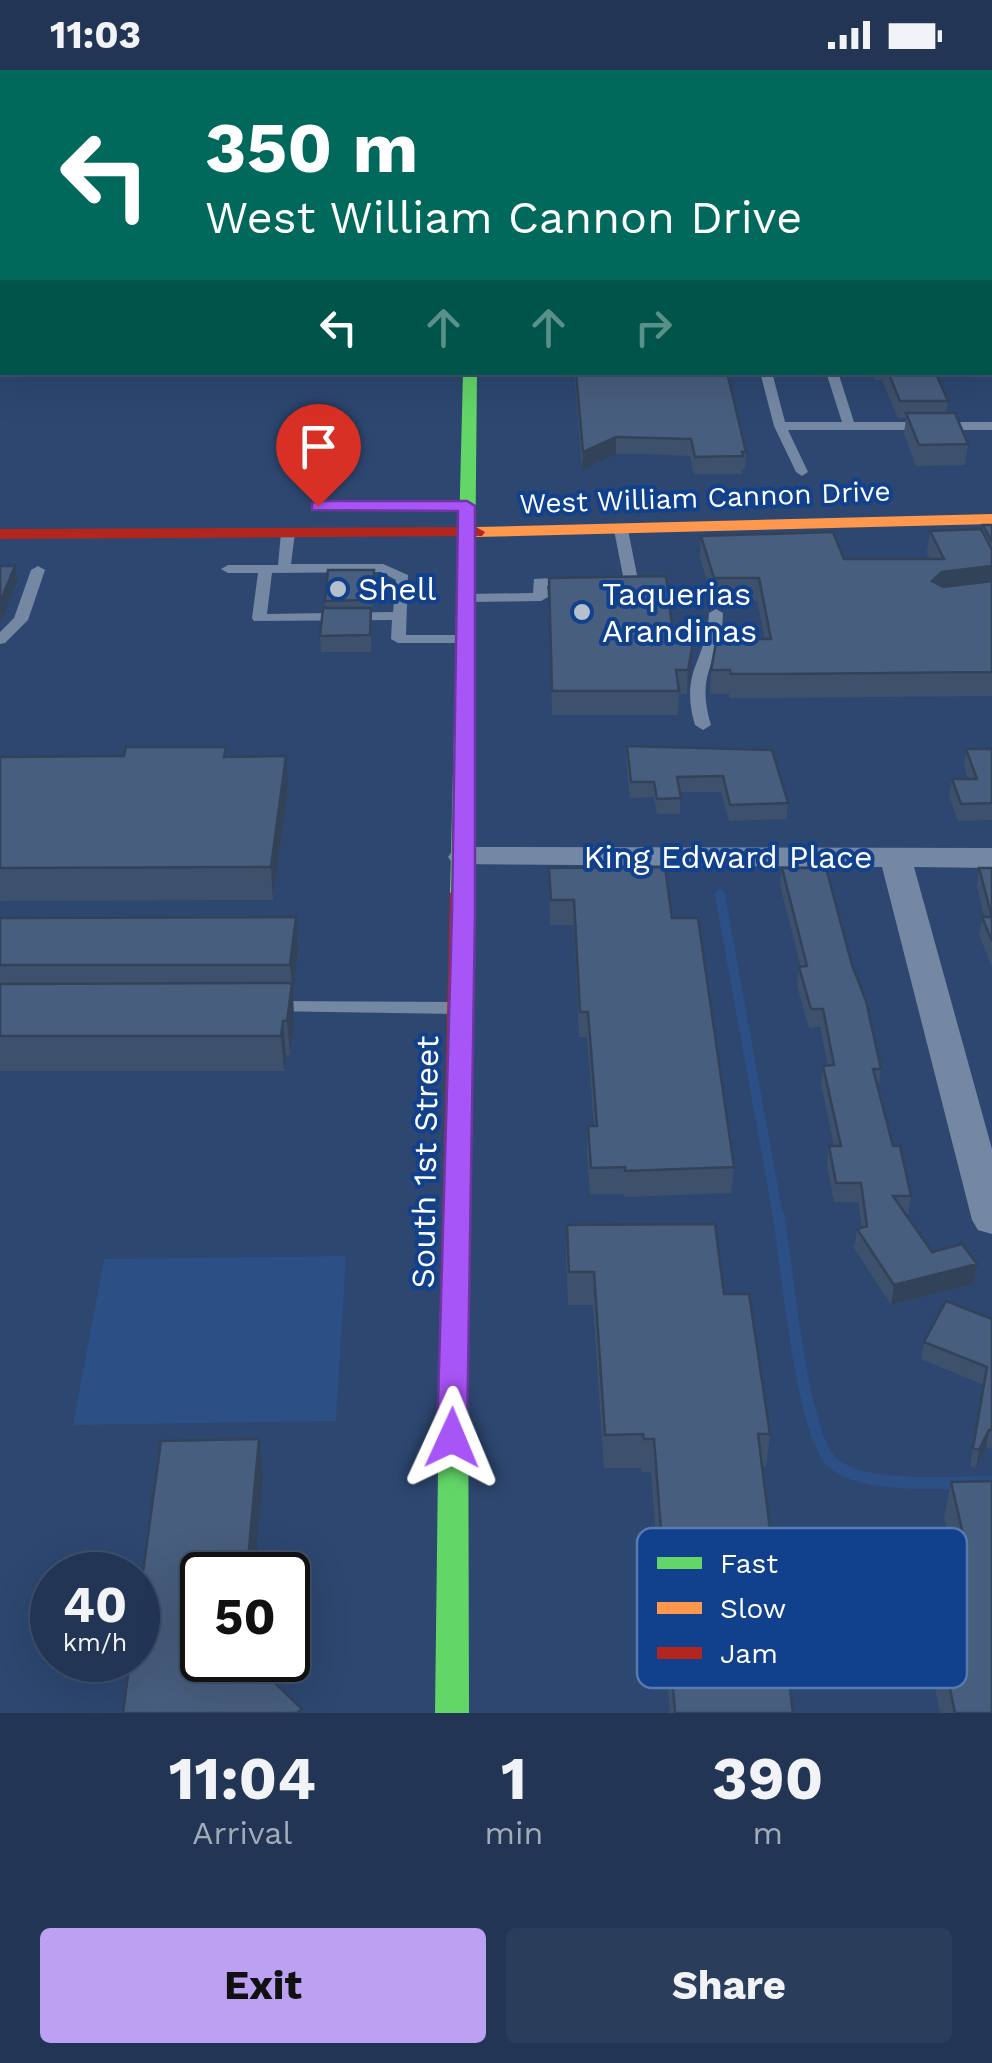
<!DOCTYPE html>
<html lang="en">
<head>
<meta charset="utf-8">
<style>
	:root { --surface:#223554; --page:#2a3d5a; --text:#f1f3f6; --muted:#a2abb8; --line:#3f506b; --accent:#bca0f2 }
	body { margin:0; font-family:"Work Sans",sans-serif; background:var(--page); color:var(--text); height:100vh; display:flex; flex-direction:column; font-size:38px; white-space:nowrap }
	* { box-sizing:border-box; margin:0 }
	p { font-size:32px; color:var(--muted) }
	.icon { flex:none; width:55px; height:55px; fill:none; stroke:currentColor; stroke-width:2; stroke-linecap:round; stroke-linejoin:round }
	.map { position:relative; height:1643px; overflow:hidden }
	.panel { display:flex; flex-direction:column; background:var(--surface); flex:1 }
	.panel>* { flex:none }
	.hud { position:absolute; left:0px; top:0px; width:992px; height:305px; box-shadow:0 10px 40px #0002,0 0 0 2px var(--line); background:#00695c; color:#fff; overflow:hidden }
	.speed { position:absolute; left:30px; top:1482px; display:flex; gap:20px; font-size:50px; font-weight:700; text-align:center }
	.speed>* { display:grid; place-content:center; width:130px; height:130px; border-radius:50%; background:var(--surface); box-shadow:0 10px 40px #0002,0 0 0 2px var(--line); line-height:1 }
	.speed small { font-size:25px; font-weight:400 }
	.speed .limit { border:5px solid #111; border-radius:15px; background:#fff; color:#111 }
	.pin { position:absolute; display:grid; place-items:center; width:85px; height:85px; color:#fff; margin:-102px -42px; border-radius:50% 50% 50% 0; rotate:-45deg; box-shadow:0 0 10px #0007 }
	.pin .icon { rotate:45deg }
	.me { position:absolute; width:110px; margin:-55px; rotate:1deg; stroke-linejoin:round; filter:drop-shadow(0 0 8px #0008) }
	.turn { display:flex; align-items:center; gap:35px; height:210px; padding:0 40px; font-size:45px }
	.turn .icon { width:130px; height:130px; stroke-width:2.5 }
	.turn b { display:block; font-size:70px; line-height:85px }
	.lanes { display:flex; align-items:center; height:95px; padding:0 40px; background:#0003; justify-content:center; gap:50px; direction:ltr }
	.lanes .off { opacity:.35 }
	.eta { display:flex; justify-content:space-evenly; align-items:center; height:170px; text-align:center }
	.eta b { font-size:60px; font-weight:700; line-height:70px }
	.action { display:flex; gap:20px; margin-top:auto; padding:20px 40px }
	.action a { flex:1; height:115px; border-radius:10px; background:var(--accent); color:#111; font-size:40px; font-weight:700; line-height:115px; text-align:center }
	.action a+a { background:var(--page); color:var(--text) }
	.status { display:flex; justify-content:space-between; align-items:center; height:70px; padding:0 50px; background:var(--surface); direction:ltr }
	.status svg { height:28px; fill:currentColor }
	.map>svg:first-child { display:block }
</style>
</head>
<body>
<div class="status"><b>11:03</b><svg viewBox="0 0 49 12"><path d="M0 12V9h3v3zM5 12V6h3v6zM10 12V3h3v9zM15 12V0h3v12zM26 1h20v11H26zM47 4h2v5h-2z"/></svg></div>
<div class="map">
<svg width="992" height="1643" viewBox="0 0 992 1643">
	<rect width="100%" height="100%" fill="#2d4770"/>
	<path fill="#2c4f86" d="M346,1186L336,1351L73,1355L104,1189Z"/>
	<g fill="none" stroke-linecap="round" stroke-linejoin="round">
		<path stroke="#2c4f86" stroke-width="10" d="M720,825L778,1146"/>
		<path stroke="#2c4f86" stroke-width="12" d="M778,1143C787,1193 801,1368 834,1394C866,1420 952,1412 992,1412"/>
		<path fill="#7488a4" fill-rule="evenodd" d="M760,302H772L785,352H842L826,302H838L854,352H992V360H788L808,402L802,406L796,402L774,356Z
			M621,456L628,460L638,510C631,517 612,517 605,510L612,506H623L614,460Z
			M288,459L295,463L291,494H383L408,505L406,565H466L473,569L466,573H398L391,569L392,550L254,551L252,548L258,503H228L221,499L228,495H278L281,463ZM381,502L396,510L393,542L267,544L272,503Z
			M38,496L45,500L28,550L5,573L0,574V562L14,548L31,500Z
			M571,507L578,511L576,514L547,516L548,527L541,531L468,532L461,528L468,524L533,523L534,509Z
			M716,539L723,543C722,592 694,599 711,655L703,660L695,655C679,599 707,592 709,543Z
			M272,931L456,932L465,938L456,944L265,941L263,937Z"/>
		<path fill="#7488a4" fill-rule="evenodd" d="M0,84H2V94H0Z
			M464,777L992,778V798L914,797L992,1079V1164L978,1160L972,1150L882,797L453,794L448,787L453,780Z"/>
		<path fill="#63d668" fill-rule="evenodd" d="M463,302H477L472,823L461,830L450,823Z
			M454,1226L464,1229L468,1237L469,1643H435L440,1237L444,1229Z"/>
		<path fill="#ff974d" fill-rule="evenodd" d="M992,444V454L476,467L467,462L476,457Z"/>
		<path fill="#b3261e" fill-rule="evenodd" d="M466,0H476V2H466Z
			M476,457L485,462L482,466L0,469V459Z
			M461,816L472,823L468,1237L464,1245L454,1248L444,1245L440,1237L450,823Z"/>
	</g>
	<path fill="#3e516c" d="M0,149H2V225H0Z
		M990,203L992,204V303H935L948,331L946,343L968,374L965,395L916,396L904,364L906,348H898L882,310H875L873,302H990Z
		M574,302H727L746,382L745,399H742V404H694L690,386L648,384H616L582,400Z
		M983,455H992V626L778,628H729V624H710L711,600L765,569L757,531L713,530L700,488L701,466L844,489H930L927,483L930,461L982,462Z
		M374,508L373,539H371V582H321L320,566L325,538V531Z
		M549,508L674,573L691,596L687,624H679L678,645H552Z
		M627,676L772,680L788,733L786,749L729,751L721,722H680V744H657L654,727L630,728L626,692Z
		M966,679H992V750L958,751L949,726L952,709H968L964,696Z
		M0,686L227,687L288,718L273,830L0,831Z
		M549,798L672,848L734,1097L731,1123L624,1127V1124H590L587,1083L588,1056H594L587,967H579L574,855H550Z
		M782,798L852,895L881,999L878,1017L893,1076L911,1126L908,1145H906L932,1182L973,1214L891,1235L854,1178L857,1159L862,1158L858,1132H834L827,1095L829,1076H834L821,1014L823,996H828L820,957L809,958L797,915L799,897H801L780,815Z
		M979,798H992V897L979,865L982,847H984L977,816Z
		M296,847L298,881L293,927L294,949L290,985H286L284,1001H0V848Z
		M567,1155L724,1224L770,1364L766,1397H762L793,1643H670L651,1402H642L641,1398H604L593,1235H568L566,1188Z
		M992,1249V1379L986,1377L976,1398L970,1396L984,1315L921,1289L924,1272Z
		M992,1411V1643H940L911,1496L917,1461L947,1460L944,1448L951,1412Z"/>
	<path fill="#324258" d="M616,367V384L582,400L583,382Z
		M15,496L17,511L0,554V532Z
		M992,496V518L939,524L932,511L942,502Z
		M693,573L691,596L687,624L688,600Z
		M286,686L288,718L273,830L271,797Z
		M296,847L298,881L293,927L294,949L290,985L287,951L292,916L290,895Z
		M283,951L286,985L284,1001L281,966Z
		M977,1194L973,1214L891,1235L894,1215Z
		M989,1360L986,1377L976,1398L979,1380Z
		M259,1369L263,1406L254,1505L247,1500Z"/>
	<path fill="#485e7e" stroke="#324258" stroke-width="2.5" d="M4,0H318L322,2H4Z
		M363,0H427L428,2H362Z
		M555,0H661V2H551Z
		M673,0H783L786,2H676Z
		M0,9L2,10V69H0Z
		M990,65L992,66V114L990,121Z
		M990,128L992,129V188L990,196Z
		M0,149H2V211H0Z
		M990,203L992,204V245H990Z
		M990,258H992V287H990Z
		M576,302H727L746,382H742L743,386L695,387L691,369L616,367L583,382Z
		M888,302H935L948,331H900Z
		M906,343H955L968,374L919,375Z
		M983,455H992V472Z
		M981,459L992,480V496L942,502L932,511L943,517L992,511V602L780,604H731L730,600H711L716,573H725L724,569H771L759,508H714L701,466L833,462L844,489H944L930,461Z
		M0,496H15L0,532Z
		M328,500H374L372,530L325,531Z
		M666,506L674,573H693L688,600H676L679,621H552L549,508Z
		M323,538H371L370,565L320,566Z
		M627,676L772,680L788,733L730,735L723,706L677,707L681,728L657,729L654,712H631Z
		M126,677H226L224,687L286,686L271,797L0,798V687L124,686Z
		M966,679H992V733L961,734L952,709H977Z
		M665,797L672,848H698L734,1097L625,1101V1097L591,1098L588,1056H597L588,942H580L574,830H551L549,798Z
		M782,798H826L852,895L866,931L881,999H873L893,1076H900L911,1126H893L932,1182L962,1174L977,1194L894,1215L857,1159L867,1156L861,1113H836L829,1076H841L823,996L834,995L823,939H811L799,897L807,896Z
		M979,798H992V871L982,847H992Z
		M296,847L290,895H0V848Z
		M288,913L292,914L287,951H283L281,966H0V914Z
		M715,1154L724,1224H749L770,1364H758L793,1643H675L654,1369H644L643,1364L605,1365L594,1202H569L567,1155Z
		M946,1231L992,1249V1360H989L979,1380L973,1378L987,1297L924,1272Z
		M259,1369L247,1500L267,1499L266,1505H202V1590H251L302,1639L297,1643H123L130,1590H138V1538L161,1371Z
		M992,1411V1643H955L917,1461L962,1460L951,1412Z"/>
	<path fill="#a855f7" stroke="#6d37a1" stroke-width="2.5" d="M318,431H467L475,436V843L467,1368L463,1376L452,1380L441,1376L437,1368L452,843L458,441L312,440V433Z"/>
	<g fill="#b6bfcd" stroke="#11418c" stroke-width="4">
		<circle cx="338" cy="519" r="10"/>
		<circle cx="582" cy="542" r="10"/>
	</g>
	<g text-anchor="middle" stroke-width="8" stroke-linejoin="round" paint-order="stroke">
		<g font-size="28" fill="#fff" stroke="#11418c">
			<text transform="translate(705 427) rotate(-2)" y="10">West William Cannon Drive</text>
		</g>
		<g font-size="32" fill="#fff" stroke="#11418c" text-anchor="start">
			<text x="358" y="530">Shell</text>
			<text x="602" y="535">Taquerias<tspan x="602" dy="37">Arandinas</tspan></text>
		</g>
		<g font-size="32" fill="#fff" stroke="#11418c">
			<text x="728" y="798">King Edward Place</text>
			<text transform="translate(425 1092) rotate(-89)" y="11">South 1st Street</text>
		</g>
	</g>
	<rect x="637" y="1458" width="330" height="160" rx="15" fill="#11418c" stroke="#587aae" stroke-width="2.5"/>
	<rect x="657" y="1487" width="45" height="12" fill="#63d668"/>
	<rect x="657" y="1532" width="45" height="12" fill="#ff974d"/>
	<rect x="657" y="1577" width="45" height="12" fill="#b3261e"/>
	<g font-size="28" fill="#fff">
		<text x="720" y="1503">Fast</text>
		<text x="720" y="1548">Slow</text>
		<text x="720" y="1593">Jam</text>
	</g>
</svg>
<div class="speed"><div>40<small>km/h</small></div><div class="limit">50</div></div>
<div class="pin" style="left:318px;top:436px;background:#d93025"><svg class="icon" aria-label="arrive" viewBox="0 0 24 24"><path d="M6 21V4h12l-3 4 3 4H6"/></svg></div>
<svg class="me" style="left:452px;top:1368px" viewBox="-20 -20 40 40"><path d="M0-17L14 15 0 8-14 15z" fill="#a855f7" stroke="#fff" stroke-width="4"/></svg>
<div class="hud">
<div class="turn"><svg class="icon" aria-label="left" viewBox="0 0 24 24"><path d="M17 20v-9H6M10 6l-5 5 5 5"/></svg><div><b>350 m</b>West William Cannon Drive</div></div>
<div class="lanes"><svg class="icon" aria-label="left" viewBox="0 0 24 24"><path d="M17 20v-9H6M10 6l-5 5 5 5"/></svg><svg class="icon off" aria-label="ahead" viewBox="0 0 24 24"><path d="M12 20V5M6 11l6-6 6 6"/></svg><svg class="icon off" aria-label="ahead" viewBox="0 0 24 24"><path d="M12 20V5M6 11l6-6 6 6"/></svg><svg class="icon off" aria-label="right" viewBox="0 0 24 24"><path d="M7 20v-9h11M14 6l5 5-5 5"/></svg></div>
</div>
</div>
<section class="panel">
<div class="eta">
<div><b>11:04</b><p>Arrival</p></div>
<div><b>1</b><p>min</p></div>
<div><b>390</b><p>m</p></div>
</div>
<div class="action"><a>Exit</a><a>Share</a></div>
</section>
</body>
</html>
